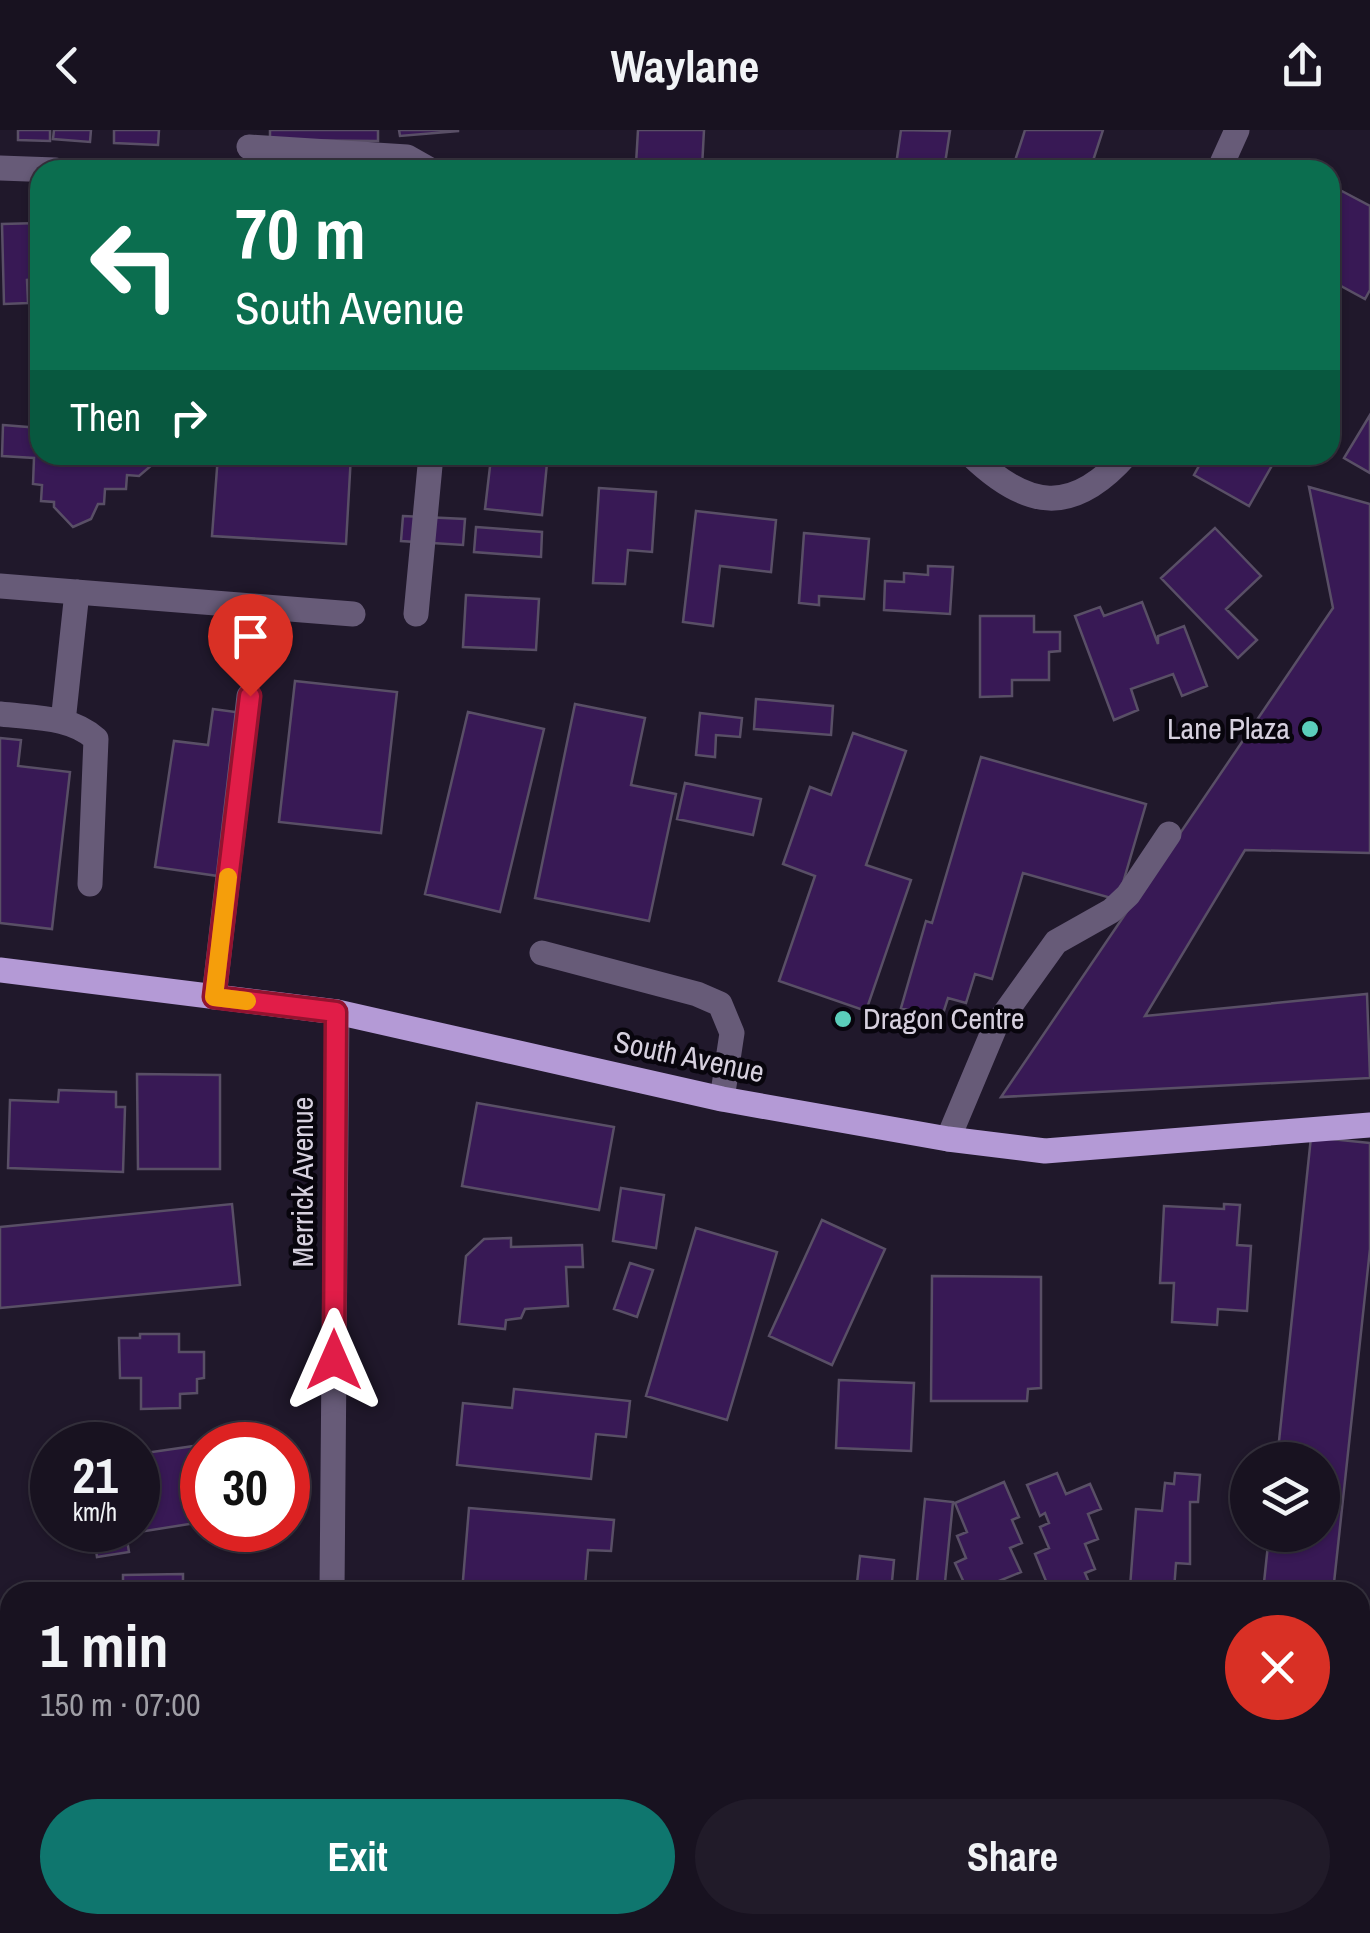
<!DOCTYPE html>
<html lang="en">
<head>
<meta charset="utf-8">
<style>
	:root { --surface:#181220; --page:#211b29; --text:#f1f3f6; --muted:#9f9ea5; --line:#36323e; --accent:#0f766e }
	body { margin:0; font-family:"Archivo Narrow",sans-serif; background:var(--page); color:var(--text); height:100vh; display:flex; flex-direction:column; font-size:38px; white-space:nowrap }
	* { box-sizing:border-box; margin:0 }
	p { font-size:32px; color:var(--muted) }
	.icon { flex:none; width:55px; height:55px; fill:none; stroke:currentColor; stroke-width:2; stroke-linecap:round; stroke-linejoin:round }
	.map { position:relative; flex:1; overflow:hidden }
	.side { position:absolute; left:0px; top:1452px; width:1370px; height:352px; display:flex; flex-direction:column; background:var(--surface); border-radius:30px 30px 0 0; box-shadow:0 2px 8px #0004,0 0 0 2px var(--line) }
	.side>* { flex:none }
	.banner { position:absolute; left:30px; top:30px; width:1310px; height:305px; border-radius:30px; box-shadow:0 2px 8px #0004,0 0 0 2px var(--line); background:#0b6e4f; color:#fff; overflow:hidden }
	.buttons { position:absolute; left:1230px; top:1312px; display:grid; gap:20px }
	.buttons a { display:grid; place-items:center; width:110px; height:110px; border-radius:50%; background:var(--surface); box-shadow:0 2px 8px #0004,0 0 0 2px var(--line); font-size:50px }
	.speed { position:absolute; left:30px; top:1292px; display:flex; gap:20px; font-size:50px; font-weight:700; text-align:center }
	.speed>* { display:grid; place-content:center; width:130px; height:130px; border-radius:50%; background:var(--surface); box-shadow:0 2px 8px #0004,0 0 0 2px var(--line); line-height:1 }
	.speed small { font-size:25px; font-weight:400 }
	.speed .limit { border:15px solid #d22; background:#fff; color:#111 }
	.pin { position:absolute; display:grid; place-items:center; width:85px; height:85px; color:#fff; margin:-102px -42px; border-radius:50% 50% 50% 0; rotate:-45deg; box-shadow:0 0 10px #0007 }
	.pin .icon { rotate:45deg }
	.me { position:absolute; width:110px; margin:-55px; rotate:0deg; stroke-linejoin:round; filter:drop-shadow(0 0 8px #0008) }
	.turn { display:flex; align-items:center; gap:35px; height:210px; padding:0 40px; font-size:45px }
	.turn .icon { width:130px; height:130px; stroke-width:2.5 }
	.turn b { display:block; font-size:70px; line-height:85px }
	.then { display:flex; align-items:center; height:95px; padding:0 40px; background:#0003; gap:20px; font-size:38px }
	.round { display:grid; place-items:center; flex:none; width:105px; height:105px; border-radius:52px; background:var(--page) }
	.head { display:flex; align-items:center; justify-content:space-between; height:170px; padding:0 40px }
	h1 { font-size:60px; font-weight:800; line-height:75px }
	.cta { display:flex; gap:20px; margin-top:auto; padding:20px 40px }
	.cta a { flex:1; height:115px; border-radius:60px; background:var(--accent); color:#fff; font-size:40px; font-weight:800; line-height:115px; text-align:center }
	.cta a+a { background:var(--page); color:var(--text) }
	header { display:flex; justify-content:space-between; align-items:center; height:130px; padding:0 40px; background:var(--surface); font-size:45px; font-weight:800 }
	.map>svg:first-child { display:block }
</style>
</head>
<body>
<header><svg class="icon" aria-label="back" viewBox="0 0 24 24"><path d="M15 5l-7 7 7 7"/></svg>Waylane<svg class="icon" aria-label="share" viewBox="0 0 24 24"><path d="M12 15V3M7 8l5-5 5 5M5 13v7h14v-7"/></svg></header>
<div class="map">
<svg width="1370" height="1803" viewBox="0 0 1370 1803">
	<rect width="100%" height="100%" fill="#20182b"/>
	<path fill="#381955" stroke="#594f66" stroke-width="2.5" d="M18,0H50V11L18,10Z
		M54,0H91L90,12L53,9Z
		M114,0H159L158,15L114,13Z
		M270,0H378V11L270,10Z
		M399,0H458V1L400,6Z
		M638,0H704L702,38L636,34Z
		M901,0L950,1L944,40L896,35Z
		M1025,0H1103L1090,40H1012Z
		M1338,59L1370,76V160L1365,169L1330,150V73Z
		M40,93V149L27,150L28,173L4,174L2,94Z
		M1370,285V343L1344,328Z
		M3,295L40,298V325H159V329L139,346L127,345L126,359H105L104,374H98L91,389L73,397L54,377V372L41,371L42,355L33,354L34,328L2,326Z
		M218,325H351L346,414L212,406Z
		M1205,325H1278L1249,376L1194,345Z
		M491,328L547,333L542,385L485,379Z
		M1309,357L1370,374V723L1245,720L1145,886L1367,864L1370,948L1001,967L1333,478Z
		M599,358L656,362L652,422L628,420L625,454L593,453Z
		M696,381L776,390L771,442L720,436L713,496L683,492Z
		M403,386L465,389L463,415L401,411Z
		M476,397L542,402L541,427L474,422Z
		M1215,398L1261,446L1226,479L1257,510L1238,528L1161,448Z
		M804,403L869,409L864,469L819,466V475L799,473Z
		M928,436L953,437L950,484L884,480L885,451L904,452V443L928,445Z
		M466,465L539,469L536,520L463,517Z
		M1142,472L1158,514V506L1184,496L1207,556L1182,566L1173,544L1131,559L1138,580L1114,590L1075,486L1100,477L1104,486Z
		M980,486H1034V502H1060V521L1049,522V550H1012V566L980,567Z
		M295,551L397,562L381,703L279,692Z
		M756,569L833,576L831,605L754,599Z
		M575,574L645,588L631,655L676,664L649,791L535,768Z
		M213,579L243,583L218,746L155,737L174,611L208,615Z
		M468,582L544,599L500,782L425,764Z
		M700,583L742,588L740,607L716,605L715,627L696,625Z
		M853,603L906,621L866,735L911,750L866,881L779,851L815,746L783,734L810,657L831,665Z
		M0,608L21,610L18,636L70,642L52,799L0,793Z
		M981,627L1146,674L1118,770L1023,743L992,849L975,844L966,873L948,868L941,890L901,878L926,791L932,793Z
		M685,653L761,669L753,705L677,689Z
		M137,944L220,945V1039H138Z
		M59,960L116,962V977H125L123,1042L8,1038L10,970L58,972Z
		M477,973L614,997L599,1080L462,1056Z
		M1311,1007L1370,1013V1119L1333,1462H1263L1269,1405H1322V1330H1277Z
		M621,1058L664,1065L656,1118L613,1111Z
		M232,1074L240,1155L0,1178V1097Z
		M1224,1074L1240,1075L1237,1115L1251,1116L1247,1181L1218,1179L1217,1195L1172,1192L1174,1153H1160L1164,1076L1224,1079Z
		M822,1090L885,1119L832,1235L769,1206Z
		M696,1098L777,1122L727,1290L646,1266Z
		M511,1108V1117L582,1115L583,1137H566L568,1176L525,1179L521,1188L506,1190L505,1199L459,1194L466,1126L484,1109Z
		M630,1133L653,1140L637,1187L614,1179Z
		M932,1146L1041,1147V1258L1028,1259L1027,1271H931Z
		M140,1204H179V1222H204V1248L197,1249V1263L180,1264V1278L141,1279V1248H120L119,1208H140Z
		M839,1250L914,1253L911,1321L836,1318Z
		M514,1259L630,1271L626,1307L596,1304L591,1349L457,1335L463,1273L512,1278Z
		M194,1316L202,1392L126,1404L129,1422L97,1427L93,1400H138V1324Z
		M1057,1343L1066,1364L1090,1354L1101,1379L1088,1384L1098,1409L1085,1414L1095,1439L1085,1443L1093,1462H1040L1036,1455L1046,1451L1035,1424L1049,1418L1040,1397L1049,1393L1045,1383L1040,1386L1027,1355Z
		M1175,1343L1200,1345L1198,1372H1190V1434L1176,1433L1174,1460L1130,1457L1136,1379L1162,1381L1165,1353L1174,1354Z
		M1004,1352L1019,1387L1012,1390L1022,1413L1010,1418L1021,1442L999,1451L1004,1462H955L966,1457L955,1433L966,1428L957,1406L967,1402L955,1373Z
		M925,1369L953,1372L944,1462H916Z
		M469,1378L614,1390L611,1421L588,1420L585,1456L559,1454L558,1462H462Z
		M860,1426L894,1430L891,1462H856Z
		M183,1444V1456L234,1455V1462H123V1445Z
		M10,1474V1535L0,1537V1476Z
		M10,1540V1586L2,1588L0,1542Z
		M258,1795L260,1803L228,1802L255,1795Z
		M402,1795H472L474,1803H404Z
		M479,1795H551L553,1803H481Z
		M758,1795H857L858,1803H759Z
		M955,1795H1017L1018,1803H956Z
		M1162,1795H1212L1178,1803H1164Z
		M1254,1795L1359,1797L1360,1803H1254Z"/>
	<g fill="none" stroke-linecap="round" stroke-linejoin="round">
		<path stroke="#675b78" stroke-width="25" d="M249,17L407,27L430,40
			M0,38L55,40
			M1219,40L1237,0
			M971,325C1027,379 1072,386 1126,325
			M0,456L353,484
			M416,484L431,325
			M0,584C33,588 71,586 96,609L90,754
			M63,592L77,462
			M542,823L697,864L720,874L732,903L722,969
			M214,867L249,566
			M948,1009L995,897L1056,812L1111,781L1128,765L1169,704
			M332,1462L337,882
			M1360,1569L1370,1568
			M0,1761L10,1759"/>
		<path stroke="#b49ad6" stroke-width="25" d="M0,840L337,882L722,969L948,1009L1045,1021L1370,995"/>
	</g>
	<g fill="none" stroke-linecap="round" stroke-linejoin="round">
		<defs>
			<path id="route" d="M250,566L214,867L336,882L334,1230"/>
		</defs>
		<use href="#route" stroke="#92132f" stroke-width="25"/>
		<use href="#route" stroke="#e11d48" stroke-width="18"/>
		<path stroke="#f59e0b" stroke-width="18" d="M228,747L214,867L247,871"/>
	</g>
	<g fill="#5bcebb" stroke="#08050d" stroke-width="4">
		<circle cx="1310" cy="599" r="10"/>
		<circle cx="843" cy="889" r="10"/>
	</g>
	<g text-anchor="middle" stroke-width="9" stroke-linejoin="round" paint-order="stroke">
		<g font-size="30" fill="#d6d0de" stroke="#08050d" text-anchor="end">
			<text x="1290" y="609">Lane Plaza</text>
			<text x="863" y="899" text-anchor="start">Dragon Centre</text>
		</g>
		<g font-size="30" fill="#d6d0de" stroke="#08050d">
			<text transform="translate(689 927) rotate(12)" y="10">South Avenue</text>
			<text transform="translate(303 1052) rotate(-90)" y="10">Merrick Avenue</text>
		</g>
	</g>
</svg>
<div class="buttons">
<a><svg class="icon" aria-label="layers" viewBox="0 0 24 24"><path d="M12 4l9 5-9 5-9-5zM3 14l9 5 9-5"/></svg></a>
</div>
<div class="speed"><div>21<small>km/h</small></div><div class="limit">30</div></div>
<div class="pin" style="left:250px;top:566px;background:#d93025"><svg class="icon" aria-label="arrive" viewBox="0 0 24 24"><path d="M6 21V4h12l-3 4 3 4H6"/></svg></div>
<svg class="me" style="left:334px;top:1230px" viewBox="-20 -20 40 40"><path d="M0-17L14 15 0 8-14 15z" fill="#e11d48" stroke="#fff" stroke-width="4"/></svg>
<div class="banner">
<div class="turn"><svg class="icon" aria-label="left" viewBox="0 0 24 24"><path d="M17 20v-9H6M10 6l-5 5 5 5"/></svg><div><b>70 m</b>South Avenue</div></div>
<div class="then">Then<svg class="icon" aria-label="right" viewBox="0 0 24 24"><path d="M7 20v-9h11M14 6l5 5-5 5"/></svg></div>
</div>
<section class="side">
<div class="head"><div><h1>1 min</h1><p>150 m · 07:00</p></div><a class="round" style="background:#d93025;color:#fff"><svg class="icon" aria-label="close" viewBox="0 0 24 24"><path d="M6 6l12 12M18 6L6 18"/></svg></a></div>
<div class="cta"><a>Exit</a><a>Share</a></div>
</section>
</div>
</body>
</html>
